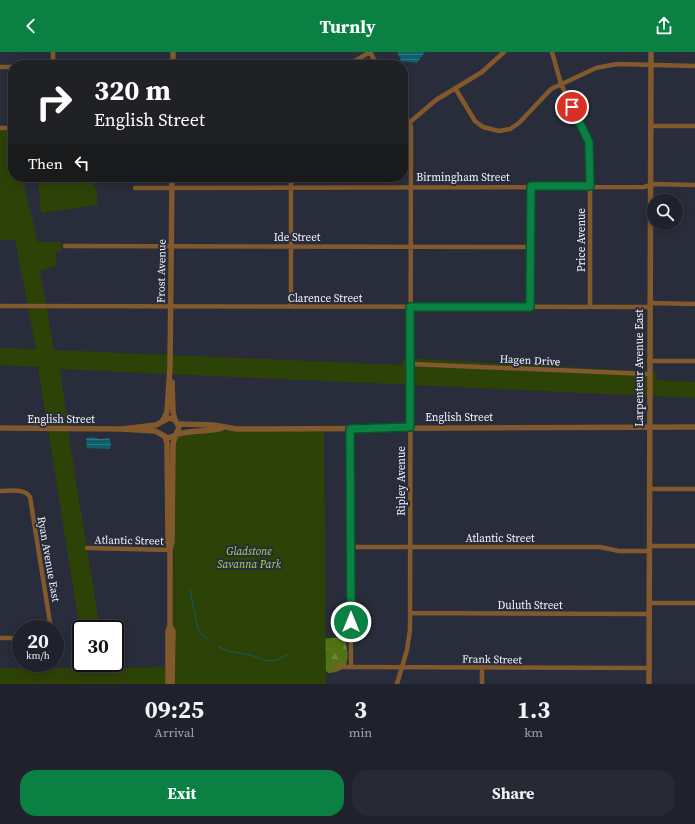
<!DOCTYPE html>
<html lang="en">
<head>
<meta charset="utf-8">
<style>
	:root { --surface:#1f212c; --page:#272934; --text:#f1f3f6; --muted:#a1a3a9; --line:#3c3e48; --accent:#0b8043 }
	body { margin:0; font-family:"Source Serif 4",serif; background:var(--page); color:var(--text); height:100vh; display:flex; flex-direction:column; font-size:15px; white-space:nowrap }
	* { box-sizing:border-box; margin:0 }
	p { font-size:13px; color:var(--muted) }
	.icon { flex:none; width:22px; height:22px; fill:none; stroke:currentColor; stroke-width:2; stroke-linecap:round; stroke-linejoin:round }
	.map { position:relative; height:632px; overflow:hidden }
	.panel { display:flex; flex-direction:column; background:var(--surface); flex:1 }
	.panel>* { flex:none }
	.banner { position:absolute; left:8px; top:8px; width:400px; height:122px; border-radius:16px; box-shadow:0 2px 10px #0003,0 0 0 1px var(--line); background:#202124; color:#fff; overflow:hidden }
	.fabs { position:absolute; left:647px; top:142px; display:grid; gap:8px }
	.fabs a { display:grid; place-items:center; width:36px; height:36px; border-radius:50%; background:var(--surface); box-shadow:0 2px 10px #0003,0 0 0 1px var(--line); font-size:20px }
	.speed { position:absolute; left:12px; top:568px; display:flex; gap:8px; font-size:20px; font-weight:700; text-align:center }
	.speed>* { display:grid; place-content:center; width:52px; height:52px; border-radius:50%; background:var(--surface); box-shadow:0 2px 10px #0003,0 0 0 1px var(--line); line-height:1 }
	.speed small { font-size:10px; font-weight:400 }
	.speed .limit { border:2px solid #111; border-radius:6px; background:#fff; color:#111 }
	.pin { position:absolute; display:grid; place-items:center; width:34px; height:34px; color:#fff; margin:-17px; border:2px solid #fff; border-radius:50%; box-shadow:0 1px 4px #0007 }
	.me { position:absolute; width:44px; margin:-22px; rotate:0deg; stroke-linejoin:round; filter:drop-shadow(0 0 3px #0008) }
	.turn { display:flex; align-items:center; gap:14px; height:84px; padding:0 20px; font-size:18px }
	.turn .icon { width:52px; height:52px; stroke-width:2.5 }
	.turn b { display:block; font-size:28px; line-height:34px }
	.then { display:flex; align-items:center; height:38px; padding:0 20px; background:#0003; gap:8px; font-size:15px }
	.eta { display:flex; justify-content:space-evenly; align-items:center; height:68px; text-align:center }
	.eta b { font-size:24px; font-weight:700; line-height:28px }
	.action { display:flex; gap:8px; margin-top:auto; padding:8px 20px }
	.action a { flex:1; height:46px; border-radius:16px; background:var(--accent); color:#fff; font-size:16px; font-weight:700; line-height:46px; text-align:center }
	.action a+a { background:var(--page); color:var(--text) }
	header { display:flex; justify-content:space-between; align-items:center; height:52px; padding:0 20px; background:var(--accent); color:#fff; font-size:18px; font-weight:700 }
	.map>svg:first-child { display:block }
</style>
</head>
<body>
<header><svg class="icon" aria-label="back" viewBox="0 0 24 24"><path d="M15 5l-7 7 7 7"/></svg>Turnly<svg class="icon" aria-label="share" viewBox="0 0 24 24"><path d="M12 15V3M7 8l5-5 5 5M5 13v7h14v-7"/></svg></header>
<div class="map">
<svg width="695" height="632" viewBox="0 0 695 632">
	<defs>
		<pattern id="forest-firs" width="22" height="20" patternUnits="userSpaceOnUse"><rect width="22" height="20" fill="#527215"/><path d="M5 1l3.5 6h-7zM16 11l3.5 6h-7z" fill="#6b8738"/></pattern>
		<pattern id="water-rules" width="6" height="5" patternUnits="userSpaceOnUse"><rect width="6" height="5" fill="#105e6d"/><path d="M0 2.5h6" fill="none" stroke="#337683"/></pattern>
	</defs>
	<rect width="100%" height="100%" fill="#292c3a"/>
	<path fill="url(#forest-firs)" d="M334,586H344C350,604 351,620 328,621L322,615L319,587Z"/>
	<path fill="#2d4207" d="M0,76H8L13,93V125H22L38,190H62L61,200H56V214L40,219L54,298L403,313V306L656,320V328L695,330V346L60,317L68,374L47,373L38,315L0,313V296L36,297L15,188H0Z
		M38,125H89L97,138V153L41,161Z
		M48,378L68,379L100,577H81V584Z
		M324,378L326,632H173L174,379Z
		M85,611H105L106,616L166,615V632H0V616H86Z"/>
	<path fill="url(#water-rules)" d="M397,0H425L417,11L401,9Z
		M93,385L100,387L109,386L111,392L110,397L87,396L86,386Z"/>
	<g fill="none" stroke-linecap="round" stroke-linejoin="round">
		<path stroke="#105e6d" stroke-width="1" d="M190,538L198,577L200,581L209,588
			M219,595L228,599L251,603L267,609L276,608L287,603"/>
		<path stroke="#82592c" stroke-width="4.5" d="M370,0L377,13
			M552,0L561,32L586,84L590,98V255
			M53,13V0
			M348,13L370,0
			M0,15H13
			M455,36L475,69L483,75L499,79L510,77L519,71L551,37L596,16L617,12L695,14
			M410,70L436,48L482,20L504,0
			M650,74H695
			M403,75H411
			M0,76H13
			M135,136L644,135L654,132L695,133
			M65,194L530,195
			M650,251L695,252
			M0,254L649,255
			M291,254V125
			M530,255L531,134
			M649,309H695
			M410,312L649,322
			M350,377L351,615
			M649,437H695
			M0,439C10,439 25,436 30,445L51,577
			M649,494H695
			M351,495H600L619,499H649
			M87,496L170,498
			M649,551H695
			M410,561L649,562
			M0,586H21
			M335,615L649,616
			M482,615V632
			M397,632L407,598L410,578L411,75L403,58"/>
		<path stroke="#82592c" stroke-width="5.5" d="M173,13V0
			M172,330L173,359L175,368
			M163,368L167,360L170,314L172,125
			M179,372L213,373L237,377L695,375
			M0,376L122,377L155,379L168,386L176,383L179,375L175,368L169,366L156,373L122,377
			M178,382C193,378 208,380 222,376
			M165,385L167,391L168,490L170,498V574L173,579L172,632
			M170,497L172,490L173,392L175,385
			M168,632V579L170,574
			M649,632L651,0"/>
	</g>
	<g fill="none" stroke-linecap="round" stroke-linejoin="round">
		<defs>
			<path id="route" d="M351,570L350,377L410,375V255H530L531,134H590L589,90L572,55"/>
		</defs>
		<use href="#route" stroke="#07532c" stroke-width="10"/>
		<use href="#route" stroke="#0b8043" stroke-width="7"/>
	</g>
	<g text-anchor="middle" stroke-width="4" stroke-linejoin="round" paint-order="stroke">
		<g font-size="11" fill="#f2f4fe" stroke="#292c3a">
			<text x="463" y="129">Birmingham Street</text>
			<text x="297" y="189">Ide Street</text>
			<text transform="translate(581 188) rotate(-90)" y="4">Price Avenue</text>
			<text transform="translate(161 219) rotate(-89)" y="4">Frost Avenue</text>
			<text x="325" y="250">Clarence Street</text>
			<text transform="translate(530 308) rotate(3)" y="4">Hagen Drive</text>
			<text transform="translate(639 316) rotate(-90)" y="4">Larpenteur Avenue East</text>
			<text x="459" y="369">English Street</text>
			<text x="61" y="371">English Street</text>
			<text transform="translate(401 429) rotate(-90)" y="4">Ripley Avenue</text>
			<text x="500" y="490">Atlantic Street</text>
			<text transform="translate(129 488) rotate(1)" y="4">Atlantic Street</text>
			<text transform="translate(49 507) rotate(80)" y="4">Ryan Avenue East</text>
			<text x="530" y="557">Duluth Street</text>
			<text transform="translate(492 607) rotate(1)" y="4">Frank Street</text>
		</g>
		<g font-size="11" font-style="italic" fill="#a9d764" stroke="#292c3a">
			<text x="249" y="503">Gladstone<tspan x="249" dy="13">Savanna Park</tspan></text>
		</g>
	</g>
</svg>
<div class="fabs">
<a><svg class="icon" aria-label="search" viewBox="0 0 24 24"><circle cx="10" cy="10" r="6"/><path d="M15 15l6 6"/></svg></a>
</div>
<div class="speed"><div>20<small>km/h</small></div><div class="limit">30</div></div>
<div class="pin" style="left:572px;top:55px;background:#d93025"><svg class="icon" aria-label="arrive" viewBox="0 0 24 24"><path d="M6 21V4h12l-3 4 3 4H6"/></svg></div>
<svg class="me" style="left:351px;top:570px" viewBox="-20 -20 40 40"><circle r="17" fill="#0b8043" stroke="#fff" stroke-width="3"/><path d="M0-11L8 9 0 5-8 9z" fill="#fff"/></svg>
<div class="banner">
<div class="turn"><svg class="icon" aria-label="right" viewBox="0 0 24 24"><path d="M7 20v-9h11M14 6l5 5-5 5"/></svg><div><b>320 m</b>English Street</div></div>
<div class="then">Then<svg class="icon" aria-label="left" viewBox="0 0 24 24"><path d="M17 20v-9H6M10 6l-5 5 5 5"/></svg></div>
</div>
</div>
<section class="panel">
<div class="eta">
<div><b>09:25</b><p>Arrival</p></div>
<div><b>3</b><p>min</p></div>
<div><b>1.3</b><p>km</p></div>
</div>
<div class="action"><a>Exit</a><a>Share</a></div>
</section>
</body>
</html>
